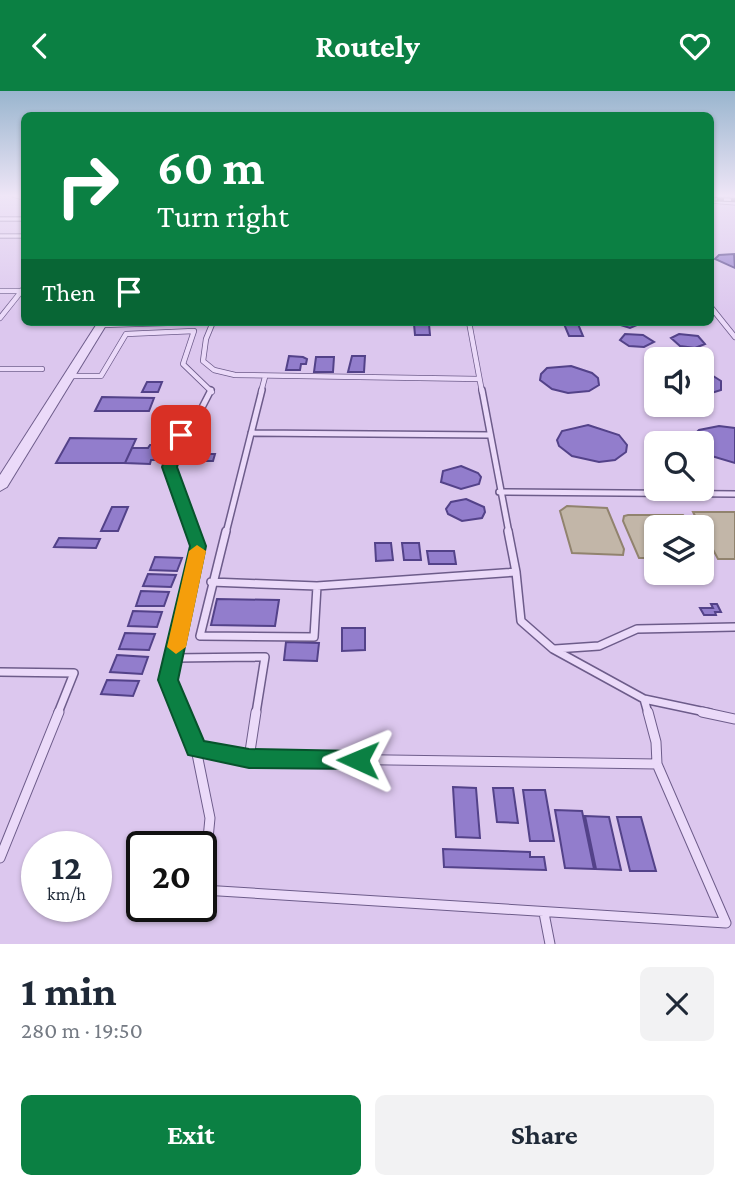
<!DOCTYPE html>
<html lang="en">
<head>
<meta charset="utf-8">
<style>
	:root { --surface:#fff; --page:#f2f2f3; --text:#1f2937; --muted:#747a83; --accent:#0b8043 }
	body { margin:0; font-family:"Crimson Pro",serif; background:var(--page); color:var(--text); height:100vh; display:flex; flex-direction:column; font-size:26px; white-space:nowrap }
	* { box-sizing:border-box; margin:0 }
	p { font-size:23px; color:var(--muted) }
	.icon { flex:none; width:38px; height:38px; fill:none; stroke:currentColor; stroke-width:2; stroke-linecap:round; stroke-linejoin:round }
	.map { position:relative; height:853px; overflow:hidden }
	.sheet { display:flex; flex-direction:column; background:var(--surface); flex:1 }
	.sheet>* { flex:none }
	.hud { position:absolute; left:21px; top:21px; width:693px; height:214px; border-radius:10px; box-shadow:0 2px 5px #0004; background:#0b8043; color:#fff; overflow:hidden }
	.controls { position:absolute; left:644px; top:256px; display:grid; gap:14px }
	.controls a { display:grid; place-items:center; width:70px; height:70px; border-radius:10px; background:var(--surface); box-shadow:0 2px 5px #0004; font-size:35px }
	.speed { position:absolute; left:21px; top:740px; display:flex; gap:14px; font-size:35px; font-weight:700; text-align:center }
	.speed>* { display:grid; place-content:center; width:91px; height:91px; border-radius:50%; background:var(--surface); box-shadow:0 2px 5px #0004; line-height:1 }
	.speed small { font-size:18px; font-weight:400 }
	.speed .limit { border:4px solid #111; border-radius:10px; background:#fff; color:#111 }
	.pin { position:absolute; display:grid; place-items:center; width:60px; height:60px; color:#fff; margin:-30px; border-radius:14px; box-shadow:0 4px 10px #0006 }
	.me { position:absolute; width:77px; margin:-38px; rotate:271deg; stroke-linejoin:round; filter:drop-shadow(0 0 5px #0008) }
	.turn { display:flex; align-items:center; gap:24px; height:147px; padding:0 21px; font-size:32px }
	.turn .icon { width:91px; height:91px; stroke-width:2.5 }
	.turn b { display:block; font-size:49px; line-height:60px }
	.then { display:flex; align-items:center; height:66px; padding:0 21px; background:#0003; gap:14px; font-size:26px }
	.round { display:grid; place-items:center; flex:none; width:74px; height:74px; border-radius:10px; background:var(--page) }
	.headline { display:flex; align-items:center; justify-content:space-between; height:119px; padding:0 21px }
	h1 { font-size:42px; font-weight:700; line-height:52px }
	.button { display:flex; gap:14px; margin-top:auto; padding:14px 21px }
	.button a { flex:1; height:80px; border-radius:10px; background:var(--accent); color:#fff; font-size:28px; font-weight:700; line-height:80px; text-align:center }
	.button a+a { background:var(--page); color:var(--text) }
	header { display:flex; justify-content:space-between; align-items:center; height:91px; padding:0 21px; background:var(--accent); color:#fff; font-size:32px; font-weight:700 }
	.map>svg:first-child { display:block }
</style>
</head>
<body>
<header><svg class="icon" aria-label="back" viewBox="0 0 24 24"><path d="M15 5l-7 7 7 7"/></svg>Routely<svg class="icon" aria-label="heart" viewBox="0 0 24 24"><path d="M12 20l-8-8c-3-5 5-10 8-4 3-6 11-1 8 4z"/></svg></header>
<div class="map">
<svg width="735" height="853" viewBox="0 0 735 853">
	<rect width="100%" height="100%" fill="#dcc7ee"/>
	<path fill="#c2b6a8" stroke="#91836e" stroke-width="2" d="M567,415L607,417L624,458L623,464L572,462L560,420Z
		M693,421H735V468H718Z
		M628,424H683L695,436H656V467H639L623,430L624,425Z"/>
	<path fill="#927dcc" stroke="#534289" stroke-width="2" d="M734,163L735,177L715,168L719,164Z
		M611,231H641L642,232L630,237Z
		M414,233H429L430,244H415Z
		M564,233H578L583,245H569Z
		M625,243L643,244L654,251L644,256L629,255L620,249Z
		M679,243L698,245L705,253L695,257L680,255L671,247Z
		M289,265L303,266L307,268L306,273H301L300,279H286Z
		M352,265H365L364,281H348Z
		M316,266H334L333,281H314Z
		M571,275L592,282L598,287L599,294L589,300L568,302L552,298L540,289L541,283L547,277Z
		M702,278L721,290V299L702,305Z
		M147,291H162L158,301H142Z
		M102,306L154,307L149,320H95Z
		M588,334L619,344L627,354L626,361L615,369L599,371L572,365L559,355L557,349L562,340Z
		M719,335L735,337V372L705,363L702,360V352H695V343L699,339Z
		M70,347L136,348L125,372H56Z
		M150,354H162L156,369H151L150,373L125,372L132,357H148Z
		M195,363H215L213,370H194Z
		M461,375L478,382L481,386L479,393L461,398L441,391L443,380Z
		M466,408L484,416L485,421L482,427L462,430L448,423L446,418L451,411Z
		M112,416H128L118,440H101Z
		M59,447L100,448L96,457L54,456Z
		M375,452H391L393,469L376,470Z
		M402,452H419L421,469H404Z
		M427,460H454L456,473H429Z
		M155,466L182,467L177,480L150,479Z
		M148,483L176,484L171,496L143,495Z
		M141,500L169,501L164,515H136Z
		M217,508L279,509L275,535L211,534Z
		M711,513H717L721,521H715L716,524H704L700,517H713Z
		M133,520L162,521L157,536L128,535Z
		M342,537H365V559L342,560Z
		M125,542L155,543L149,559L119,558Z
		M286,551L319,552L317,570L284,569Z
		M117,564L148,566L142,583L110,581Z
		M107,589L139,590L133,605L101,603Z
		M453,696L476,697L480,747L456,746Z
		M493,697H513L518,732L497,731Z
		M523,699H545L554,750H530Z
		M555,719L582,720L594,778L565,777Z
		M585,725L609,726L621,779L596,778Z
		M617,726H641L656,780H630Z
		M443,758L530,761V766H544L546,779L444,776Z"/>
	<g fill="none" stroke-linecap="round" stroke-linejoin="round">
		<defs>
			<path id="service-far4" d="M13,104L24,107
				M710,110L735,112
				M0,128H24
				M0,145H24"/>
			<path id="service-far3" d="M0,200H23
				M710,215L735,246
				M0,227L24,197
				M213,231L206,248L203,270L214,279L235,284L479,288
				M469,231L482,301
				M102,234L200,231
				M0,278H42
				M70,285H101L126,243L194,240L183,273L212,301
				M261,301L265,286"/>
			<path id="service-far2" d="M482,299L509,442
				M251,342L489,344
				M499,401L735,403
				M193,442L169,376L181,344L192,336L211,299
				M226,442L262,299"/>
			<path id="service-far1" d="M226,440L200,545L314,546L317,495
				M508,440L516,481
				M211,491L317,495L516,481L521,530L553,558L644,608
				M555,558L599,555L637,538L735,536
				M174,567L265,566L256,622
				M0,581L74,582L58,622
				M182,622L168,588L198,455L193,440
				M648,622L644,608L710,622"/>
			<path id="service" d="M181,621L196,658
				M648,621L656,651L657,673
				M702,621L735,628
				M196,658L249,667L657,673L726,832L203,799L210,727Z
				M249,667L256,621
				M0,767L59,621
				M544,822L550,853"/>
			<path id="tertiary" d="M98,231H108L7,396L0,400V384Z"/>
		</defs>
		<use href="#service-far4" stroke="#6d5c8a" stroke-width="5"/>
		<use href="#service-far3" stroke="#6d5c8a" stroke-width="6"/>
		<use href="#service-far2" stroke="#6d5c8a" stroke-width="8"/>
		<use href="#service-far1" stroke="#6d5c8a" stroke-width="10"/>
		<use href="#service" stroke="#6d5c8a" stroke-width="11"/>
		<use href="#tertiary" stroke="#6d5c8a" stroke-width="2"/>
		<use href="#service-far4" stroke="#ebdaf9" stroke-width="3.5"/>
		<use href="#service-far3" stroke="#ebdaf9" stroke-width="4.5"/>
		<use href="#service-far2" stroke="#ebdaf9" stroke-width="5"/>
		<use href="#service-far1" stroke="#ebdaf9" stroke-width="7"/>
		<use href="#service" stroke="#ebdaf9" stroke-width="9"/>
		<use href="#tertiary" fill="#ebdaf9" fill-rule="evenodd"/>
		<defs>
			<path id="rail" d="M710,108L735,109"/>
		</defs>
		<use href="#rail" stroke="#28203a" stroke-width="4.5"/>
		<use href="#rail" stroke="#e8d6f5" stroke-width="2.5" stroke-dasharray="7" stroke-linecap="butt"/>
	</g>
	<linearGradient id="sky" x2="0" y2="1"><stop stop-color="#99b5ce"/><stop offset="0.47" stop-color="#efe6f7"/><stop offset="1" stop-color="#efe6f7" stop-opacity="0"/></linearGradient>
	<rect width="735" height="223" fill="url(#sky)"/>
	<path fill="#0b8043" stroke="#07532c" stroke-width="2" d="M181,340L188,344L177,376L206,455L178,589L204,650L249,658L358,660L366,662L369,669L366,675L358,678L249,677L188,664L158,589L190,455L162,376L174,344Z"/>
	<path fill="#f59e0b" d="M197,454L206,460L186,556L176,563L167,556L189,460Z"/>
</svg>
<div class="controls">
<a><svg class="icon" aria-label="sound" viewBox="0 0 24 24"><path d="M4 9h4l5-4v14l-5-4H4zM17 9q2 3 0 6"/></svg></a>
<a><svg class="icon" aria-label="search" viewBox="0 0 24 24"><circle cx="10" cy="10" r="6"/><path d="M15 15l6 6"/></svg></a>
<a><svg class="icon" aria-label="layers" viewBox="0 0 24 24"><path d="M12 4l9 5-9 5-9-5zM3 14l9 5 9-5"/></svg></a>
</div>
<div class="speed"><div>12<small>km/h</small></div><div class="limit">20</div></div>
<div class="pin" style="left:181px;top:344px;background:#d93025"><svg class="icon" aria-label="arrive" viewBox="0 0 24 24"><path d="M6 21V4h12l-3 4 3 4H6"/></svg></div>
<svg class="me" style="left:358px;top:669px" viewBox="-20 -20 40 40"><path d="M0-17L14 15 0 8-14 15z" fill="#0b8043" stroke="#fff" stroke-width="4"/></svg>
<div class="hud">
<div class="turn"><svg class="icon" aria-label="right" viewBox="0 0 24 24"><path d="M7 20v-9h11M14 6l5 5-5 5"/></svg><div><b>60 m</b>Turn right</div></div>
<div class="then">Then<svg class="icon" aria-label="arrive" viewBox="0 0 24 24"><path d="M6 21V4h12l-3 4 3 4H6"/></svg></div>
</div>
</div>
<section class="sheet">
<div class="headline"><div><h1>1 min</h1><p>280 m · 19:50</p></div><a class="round"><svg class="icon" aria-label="close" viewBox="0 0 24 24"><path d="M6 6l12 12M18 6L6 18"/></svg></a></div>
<div class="button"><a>Exit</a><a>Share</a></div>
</section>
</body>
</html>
